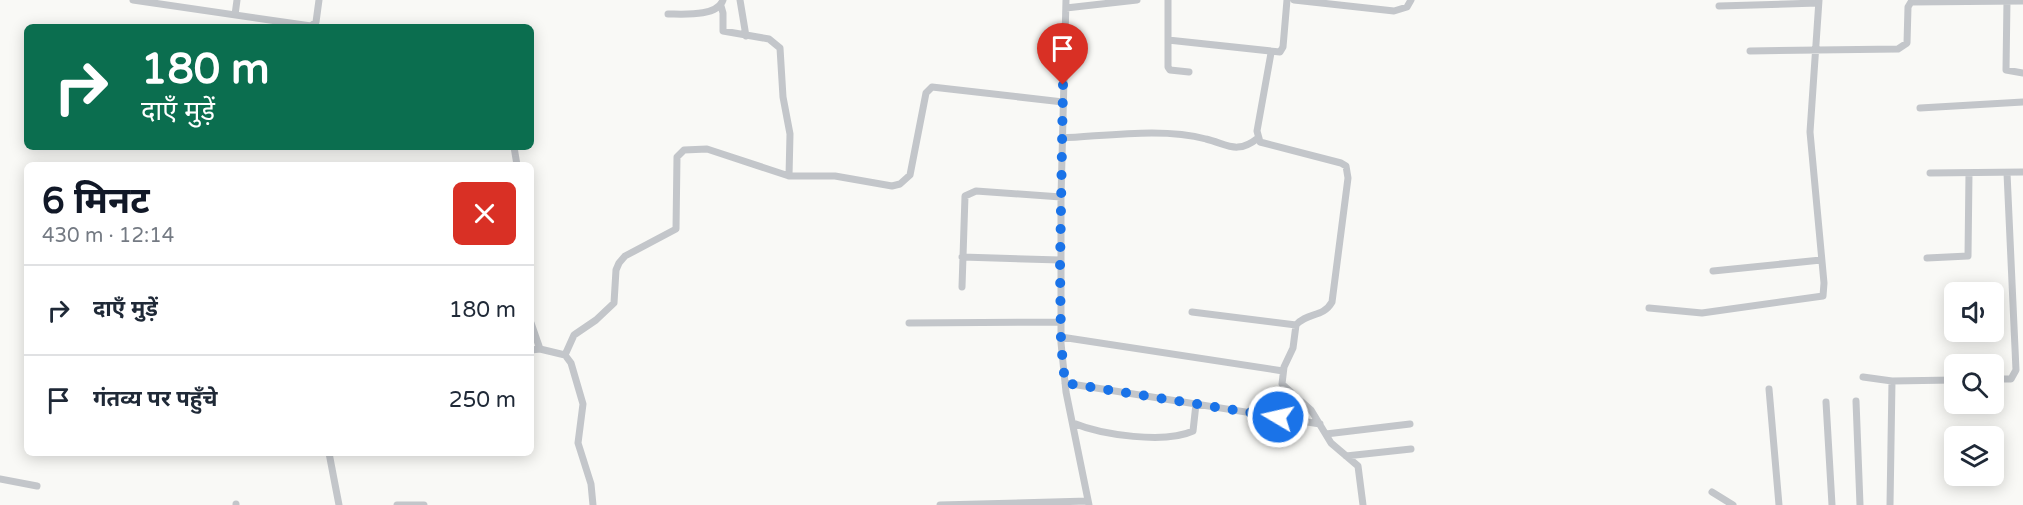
<!DOCTYPE html>
<html lang="hi">
<head>
<meta charset="utf-8">
<style>
	:root { --surface:#fff; --page:#f2f2f3; --text:#1f2937; --muted:#747a83; --line:#e0e1e3; --accent:#111827 }
	body { margin:0; font-family:"Varela Round","Noto Sans Devanagari",sans-serif; background:var(--page); color:var(--text); height:100vh; display:flex; flex-direction:column; font-size:22px; white-space:nowrap }
	* { box-sizing:border-box; margin:0 }
	p { font-size:20px; color:var(--muted) }
	.icon { flex:none; width:33px; height:33px; fill:none; stroke:currentColor; stroke-width:2; stroke-linecap:round; stroke-linejoin:round }
	.map { position:relative; flex:1; overflow:hidden }
	.side { position:absolute; left:24px; top:162px; width:510px; height:294px; display:flex; flex-direction:column; background:var(--surface); border-radius:9px; box-shadow:0 3px 15px #0003 }
	.side>* { flex:none }
	.hud { position:absolute; left:24px; top:24px; width:510px; height:126px; border-radius:9px; box-shadow:0 3px 15px #0003; background:#0b6e4f; color:#fff; overflow:hidden }
	.controls { position:absolute; left:1944px; top:282px; display:grid; gap:12px }
	.controls a { display:grid; place-items:center; width:60px; height:60px; border-radius:9px; background:var(--surface); box-shadow:0 3px 15px #0003; font-size:30px }
	.pin { position:absolute; display:grid; place-items:center; width:51px; height:51px; color:#fff; margin:-62px -26px; border-radius:50% 50% 50% 0; rotate:-45deg; box-shadow:0 0 6px #0007 }
	.pin .icon { rotate:45deg }
	.me { position:absolute; width:66px; margin:-33px; rotate:279deg; stroke-linejoin:round; filter:drop-shadow(0 0 4px #0008) }
	.turn { display:flex; align-items:center; gap:21px; height:126px; padding:0 18px; font-size:27px }
	.turn .icon { width:78px; height:78px; stroke-width:2.5 }
	.turn b { display:block; font-size:42px; line-height:51px }
	.round { display:grid; place-items:center; flex:none; width:63px; height:63px; border-radius:9px; background:var(--page) }
	.summary { display:flex; align-items:center; justify-content:space-between; height:102px; padding:0 18px }
	h1 { font-size:36px; font-weight:700; line-height:45px; color:var(--accent) }
	ul { padding:0; list-style:none }
	li { display:flex; align-items:center; gap:18px; height:90px; padding:0 18px; border-top:2px solid var(--line) }
	li div { flex:1 }
	li b { display:block; font-size:22px }
	li em { font-style:normal }
	.map>svg:first-child { display:block }
</style>
</head>
<body>
<div class="map">
<svg width="2023" height="505" viewBox="0 0 2023 505">
	<rect width="100%" height="100%" fill="#f9f9f6"/>
	<g fill="none" stroke-linecap="round" stroke-linejoin="round">
		<path stroke="#c3c6ca" stroke-width="7" d="M133,0L311,26L316,22L319,0
			M740,0L746,36
			M1066,0L1061,197V343L1066,392L1089,505
			M1168,0V67L1170,70L1189,72
			M1294,0L1394,11L1407,7L1411,0
			M2007,0L2006,70L2023,73
			M721,6L723,13V31L769,39L780,48L783,97L790,134L789,176
			M1719,6L1818,3
			M1066,8L1137,0
			M668,14C683,14 717,17 723,0
			M235,15L237,0
			M1168,40L1280,52L1283,47L1287,0
			M1750,51L1898,49L1907,43L1908,7L1911,2L2023,1
			M1271,53L1257,131L1260,142L1341,163L1346,166L1348,178L1332,302C1323,318 1307,312 1296,325L1293,348L1284,367L1282,384L1311,410L1331,443L1358,466L1363,505
			M1920,108L2023,102
			M1062,138C1106,136 1163,127 1206,139C1227,144 1237,155 1258,138
			M514,147L517,165
			M1930,173L2023,172
			M962,257L1060,260
			M1927,258L1968,256L1969,173
			M1713,271L1821,260
			M962,287L965,196L976,191L1061,197
			M1649,308L1702,313L1823,296L1824,283L1810,132L1819,0
			M1192,312L1296,325
			M531,323L540,349L531,350
			M909,323L1060,322
			M1061,337L1283,371
			M540,349L565,355L571,363L583,404L578,443L591,484L593,505
			M565,355L574,335L596,320L614,303L616,270L619,263L625,256L676,229L677,157L684,150L707,149L789,176H835L892,186L900,184L910,175L926,93L932,87L1063,102
			M1863,377L1892,381L1954,380
			M1994,379H2011L2016,370L2007,173
			M1065,383L1320,424
			M1769,389L1779,505
			M1856,401L1860,505
			M1826,402L1832,505
			M1073,423C1102,435 1165,444 1193,431L1196,404
			M1326,434L1410,424
			M329,453L339,505
			M1346,456L1411,449
			M0,479L37,486
			M1712,492L1733,505
			M236,505V504
			M397,505H424
			M940,505L1088,501
			M1890,505L1892,381"/>
	</g>
	<g fill="none" stroke-linecap="round" stroke-linejoin="round">
		<path stroke="#1a73e8" stroke-width="10" stroke-dasharray="0 18" d="M1063,85L1060,268L1061,343L1065,383L1278,417"/>
	</g>
</svg>
<div class="controls">
<a><svg class="icon" aria-label="sound" viewBox="0 0 24 24"><path d="M4 9h4l5-4v14l-5-4H4zM17 9q2 3 0 6"/></svg></a>
<a><svg class="icon" aria-label="search" viewBox="0 0 24 24"><circle cx="10" cy="10" r="6"/><path d="M15 15l6 6"/></svg></a>
<a><svg class="icon" aria-label="layers" viewBox="0 0 24 24"><path d="M12 4l9 5-9 5-9-5zM3 14l9 5 9-5"/></svg></a>
</div>
<div class="pin" style="left:1063px;top:85px;background:#d93025"><svg class="icon" aria-label="arrive" viewBox="0 0 24 24"><path d="M6 21V4h12l-3 4 3 4H6"/></svg></div>
<svg class="me" style="left:1278px;top:417px" viewBox="-20 -20 40 40"><circle r="17" fill="#1a73e8" stroke="#fff" stroke-width="3"/><path d="M0-11L8 9 0 5-8 9z" fill="#fff"/></svg>
<div class="hud">
<div class="turn"><svg class="icon" aria-label="right" viewBox="0 0 24 24"><path d="M7 20v-9h11M14 6l5 5-5 5"/></svg><div><b>180 m</b>दाएँ मुड़ें</div></div>
</div>
<section class="side">
<div class="summary"><div><h1>6 मिनट</h1><p>430 m · 12:14</p></div><a class="round" style="background:#d93025;color:#fff"><svg class="icon" aria-label="close" viewBox="0 0 24 24"><path d="M6 6l12 12M18 6L6 18"/></svg></a></div>
<ul>
<li><svg class="icon" aria-label="right" viewBox="0 0 24 24"><path d="M7 20v-9h11M14 6l5 5-5 5"/></svg><div><b>दाएँ मुड़ें</b></div><em>180 m</em></li>
<li><svg class="icon" aria-label="arrive" viewBox="0 0 24 24"><path d="M6 21V4h12l-3 4 3 4H6"/></svg><div><b>गंतव्य पर पहुँचे</b></div><em>250 m</em></li>
</ul>
</section>
</div>
</body>
</html>
